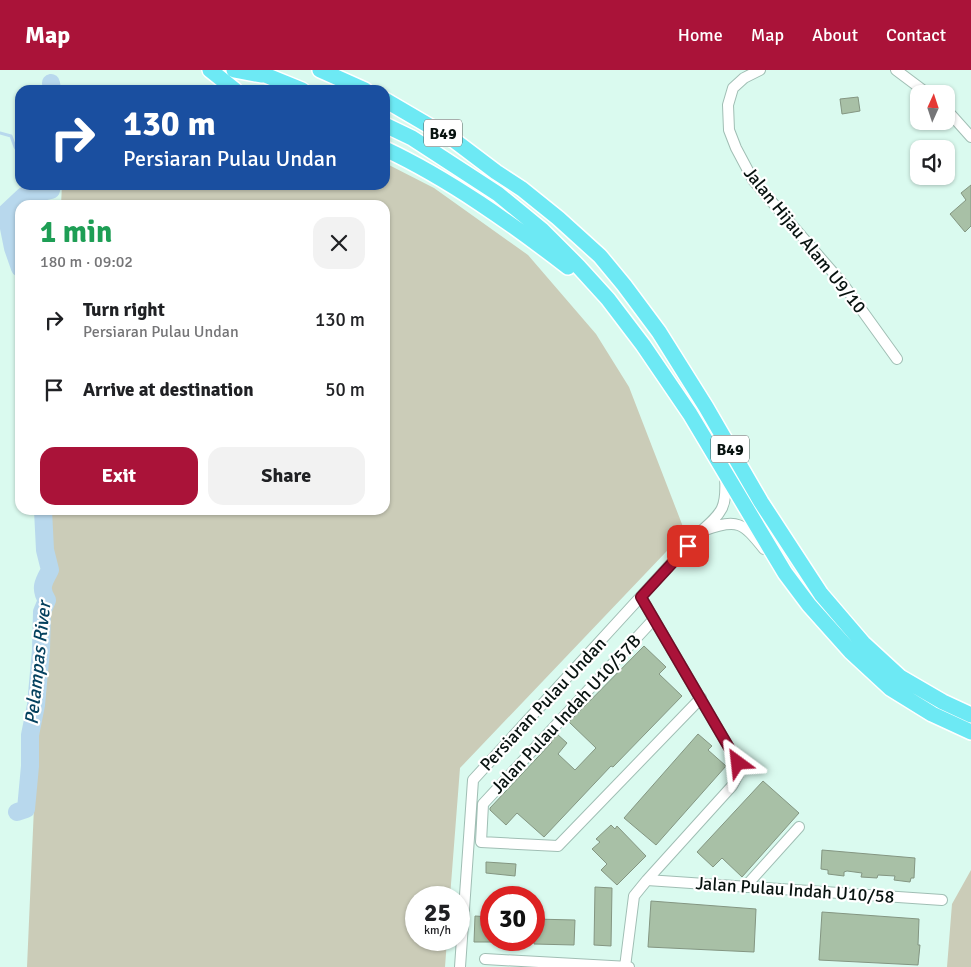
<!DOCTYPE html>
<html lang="en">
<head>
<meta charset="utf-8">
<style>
	:root { --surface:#fff; --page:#f2f2f2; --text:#202124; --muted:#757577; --accent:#aa1339 }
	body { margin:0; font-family:Signika,sans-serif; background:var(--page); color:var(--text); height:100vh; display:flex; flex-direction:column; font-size:19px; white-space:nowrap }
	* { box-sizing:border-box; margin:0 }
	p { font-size:16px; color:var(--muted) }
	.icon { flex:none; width:28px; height:28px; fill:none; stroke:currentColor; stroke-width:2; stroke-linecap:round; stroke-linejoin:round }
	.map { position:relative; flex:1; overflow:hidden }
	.panel { position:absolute; left:15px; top:130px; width:375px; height:315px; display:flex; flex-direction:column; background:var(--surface); border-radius:15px; box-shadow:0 1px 4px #0004 }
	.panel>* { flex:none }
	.hud { position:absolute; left:15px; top:15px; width:375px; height:105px; border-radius:15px; box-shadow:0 1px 4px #0004; background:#1a4fa0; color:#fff; overflow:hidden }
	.needle { width:32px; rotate:3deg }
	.controls { position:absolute; left:910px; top:15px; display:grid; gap:10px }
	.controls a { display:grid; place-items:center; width:45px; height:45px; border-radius:10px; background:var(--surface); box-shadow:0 1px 4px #0004; font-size:25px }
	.speed { position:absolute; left:405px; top:816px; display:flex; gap:10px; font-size:25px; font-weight:700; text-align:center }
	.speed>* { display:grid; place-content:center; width:65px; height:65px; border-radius:50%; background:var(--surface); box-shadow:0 1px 4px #0004; line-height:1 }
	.speed small { font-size:12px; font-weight:400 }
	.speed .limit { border:8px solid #d22; background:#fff; color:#111 }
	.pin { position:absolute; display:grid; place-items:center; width:42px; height:42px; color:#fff; margin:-21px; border-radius:10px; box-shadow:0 2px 8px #0006 }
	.me { position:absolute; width:55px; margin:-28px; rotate:330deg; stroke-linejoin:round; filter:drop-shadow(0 0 4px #0008) }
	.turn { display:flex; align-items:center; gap:18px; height:105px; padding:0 25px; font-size:22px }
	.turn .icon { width:65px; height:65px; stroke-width:2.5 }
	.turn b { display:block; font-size:35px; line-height:42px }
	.round { display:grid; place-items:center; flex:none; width:52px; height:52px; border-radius:15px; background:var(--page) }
	.head { display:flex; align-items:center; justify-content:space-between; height:85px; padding:0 25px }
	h1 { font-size:30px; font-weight:800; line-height:38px; color:#1e9e55 }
	.cta { display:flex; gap:10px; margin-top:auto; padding:10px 25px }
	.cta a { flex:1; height:58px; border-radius:15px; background:var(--accent); color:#fff; font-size:20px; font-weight:800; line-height:58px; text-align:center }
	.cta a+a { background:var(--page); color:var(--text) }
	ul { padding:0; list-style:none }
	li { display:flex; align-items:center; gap:15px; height:70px; padding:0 25px }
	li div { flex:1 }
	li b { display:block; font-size:19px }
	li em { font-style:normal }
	header { display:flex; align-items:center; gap:30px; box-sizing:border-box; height:70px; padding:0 25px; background:var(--accent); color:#fff }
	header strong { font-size:24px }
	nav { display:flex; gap:28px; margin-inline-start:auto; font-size:18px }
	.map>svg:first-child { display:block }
</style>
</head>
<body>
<header>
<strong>Map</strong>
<nav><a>Home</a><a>Map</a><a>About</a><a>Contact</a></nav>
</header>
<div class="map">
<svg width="971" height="897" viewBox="0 0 971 897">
	<rect width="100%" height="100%" fill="#dafaef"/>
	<path fill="#cbccb8" d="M385,93L434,118L528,185L596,264L629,317L685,462L460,698L450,827L416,828V870H447L445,897H27L47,440H385V135H61L62,115H385Z
		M971,800V897H947L952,834Z"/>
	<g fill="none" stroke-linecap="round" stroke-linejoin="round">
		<path stroke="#b8d8ed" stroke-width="3" d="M0,63L11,66L15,77L20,85"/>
		<path stroke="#b8d8ed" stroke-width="18" d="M51,13L52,20
			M20,198L13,178L6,143L24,126L51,120L52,115
			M17,742L26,739L30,696V665L36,635L41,580L42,542L47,530C39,518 44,511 50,500L45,480L43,440"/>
	</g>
	<path fill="#a8c0a6" stroke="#849682" d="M858,27L860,41L842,44L840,29Z
		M971,115V156L965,162L950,144L966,130L961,123Z
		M644,576L666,597L659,604L682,626L613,697L611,696L544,767L517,743L506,755L490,740V738L552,672L551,671L557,664L567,673L558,684L575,700L596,678L569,652Z
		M698,664L712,676L708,680L726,696L656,775L624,748Z
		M763,711L799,743L742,807L722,788L713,797L697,782Z
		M611,755L615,759L617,756L646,786L617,815L601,800L607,794L592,779L600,772L596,769Z
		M822,780L915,788L914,808H911L910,812L894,810L895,806L878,805L877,808L861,807L862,803L847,801L844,802V806L828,804V800L821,799Z
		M486,792L516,794L515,806L486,803Z
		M595,817L612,818L611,876L594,875Z
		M651,831L756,839L754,882L648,877Z
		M822,842L919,849L918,875H920L918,895L819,890Z
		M475,846L491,847V872H474Z
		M534,849L575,850L574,875L534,874Z"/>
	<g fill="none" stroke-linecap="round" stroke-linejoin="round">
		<defs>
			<path id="street" d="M760,0L744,8L733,18L728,35L729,60L736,78L753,110L843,214L897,289
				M896,0L928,24
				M946,39L971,67
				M705,460C738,448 743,453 764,479
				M654,549L483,734L481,772L558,776L701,628
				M647,810L942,830
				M745,817L799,757
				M485,889L629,897
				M460,897L473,710L699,463C723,442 727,438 725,406
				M625,897L634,826L647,810L732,716L738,705V693L641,527"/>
			<path id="primary" d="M210,0L235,20
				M234,0L261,5
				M253,0L302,20
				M320,0L365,20
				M385,30L455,71L496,102L522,119L558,148L600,186L624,215L659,262L706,337L761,432L821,524L863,573L900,607L943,632L971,645
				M385,55L412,68L498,124L542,160L578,196L608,229L643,275L690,344L785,503L809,535L851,582L890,618L932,644L971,662
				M385,79C449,109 512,154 568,197"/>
		</defs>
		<use href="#street" stroke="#a0beb4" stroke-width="12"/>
		<use href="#primary" stroke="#fff" stroke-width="18"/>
		<use href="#street" stroke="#fff" stroke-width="10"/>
		<use href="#primary" stroke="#6de9f4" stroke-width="15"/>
	</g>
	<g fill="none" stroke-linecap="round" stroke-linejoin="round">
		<defs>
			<path id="route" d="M688,476L641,527L738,693"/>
		</defs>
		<use href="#route" stroke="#6e0c25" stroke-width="12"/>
		<use href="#route" stroke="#aa1339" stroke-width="9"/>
	</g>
	<g text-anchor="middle" stroke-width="4.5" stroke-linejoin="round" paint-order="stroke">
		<g fill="#fff" stroke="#525a58" stroke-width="1">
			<rect x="424" y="49.5" width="38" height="27" rx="4"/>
			<rect x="711" y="365.5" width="38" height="27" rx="4"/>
		</g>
		<g font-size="16" font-weight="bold" fill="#081310">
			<text x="443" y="69">B49</text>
			<text x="730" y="385">B49</text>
		</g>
		<g font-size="18" fill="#081310" stroke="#fff">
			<text transform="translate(805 170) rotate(51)" y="6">Jalan Hijau Alam U9/10</text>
			<text transform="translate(543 634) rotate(-47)" y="6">Persiaran Pulau Undan</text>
			<text transform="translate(566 644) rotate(-47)" y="6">Jalan Pulau Indah U10/57B</text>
			<text transform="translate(795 820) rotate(4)" y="6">Jalan Pulau Indah U10/58</text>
		</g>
		<g font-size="19" font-style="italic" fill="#06425f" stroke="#fff">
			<text transform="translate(37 593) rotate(-84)" y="7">Pelampas River</text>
		</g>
	</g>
</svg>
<div class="controls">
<a><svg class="needle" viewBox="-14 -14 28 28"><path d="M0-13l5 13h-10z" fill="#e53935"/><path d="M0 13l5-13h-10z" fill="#757577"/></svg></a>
<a><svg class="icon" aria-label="sound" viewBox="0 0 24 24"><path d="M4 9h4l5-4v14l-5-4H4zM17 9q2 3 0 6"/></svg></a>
</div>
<div class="speed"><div>25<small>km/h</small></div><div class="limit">30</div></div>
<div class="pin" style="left:688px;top:476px;background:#d93025"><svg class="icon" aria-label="arrive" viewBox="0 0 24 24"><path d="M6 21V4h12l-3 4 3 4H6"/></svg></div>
<svg class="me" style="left:738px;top:693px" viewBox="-20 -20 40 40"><path d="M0-17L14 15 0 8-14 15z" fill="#aa1339" stroke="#fff" stroke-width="4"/></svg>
<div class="hud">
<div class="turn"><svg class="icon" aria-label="right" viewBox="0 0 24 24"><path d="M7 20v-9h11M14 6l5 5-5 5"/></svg><div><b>130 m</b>Persiaran Pulau Undan</div></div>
</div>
<section class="panel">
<div class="head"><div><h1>1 min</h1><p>180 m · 09:02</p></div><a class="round"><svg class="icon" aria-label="close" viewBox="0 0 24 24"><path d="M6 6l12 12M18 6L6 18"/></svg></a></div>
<ul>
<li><svg class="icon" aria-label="right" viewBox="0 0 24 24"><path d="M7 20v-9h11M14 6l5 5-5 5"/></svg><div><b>Turn right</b><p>Persiaran Pulau Undan</p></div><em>130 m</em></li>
<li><svg class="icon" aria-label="arrive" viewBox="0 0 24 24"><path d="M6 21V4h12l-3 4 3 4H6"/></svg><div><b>Arrive at destination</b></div><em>50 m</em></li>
</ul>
<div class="cta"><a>Exit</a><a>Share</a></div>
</section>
</div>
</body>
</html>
